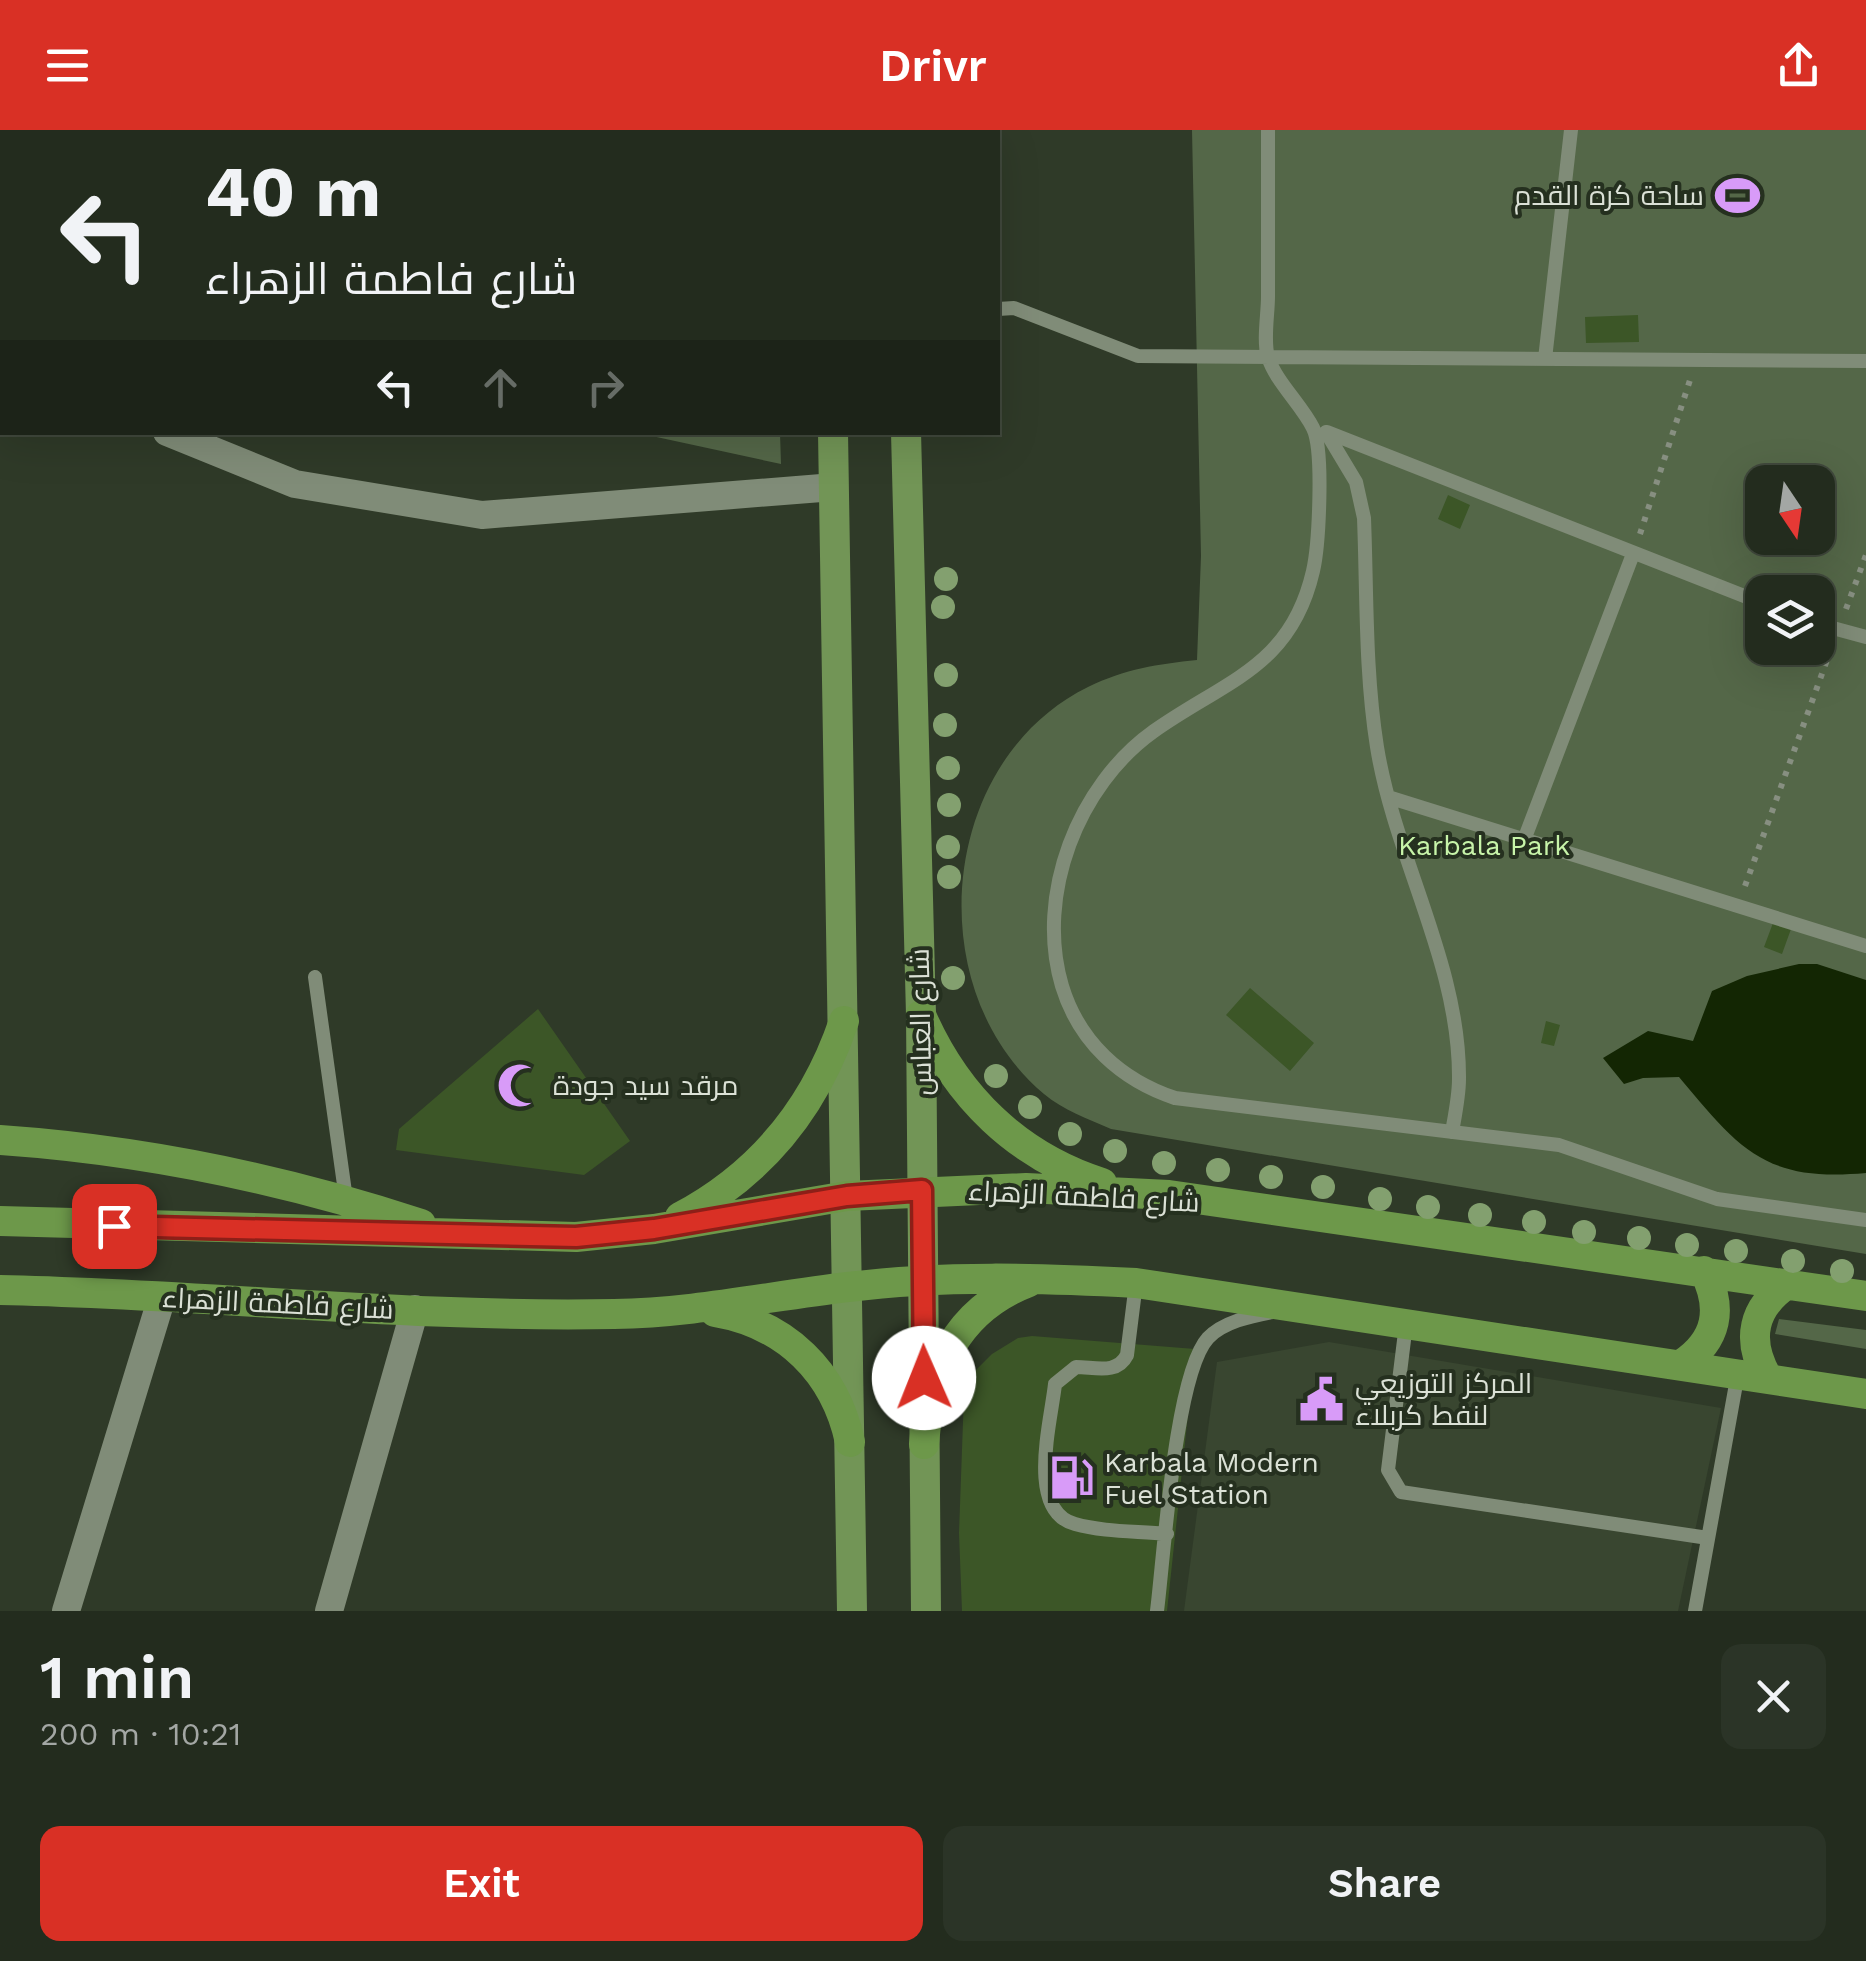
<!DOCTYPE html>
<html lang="en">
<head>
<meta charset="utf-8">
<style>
	:root { --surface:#232c1e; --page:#2b3427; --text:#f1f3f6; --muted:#a3a7a4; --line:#40483c; --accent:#d93025 }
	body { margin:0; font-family:"Work Sans",Cairo,sans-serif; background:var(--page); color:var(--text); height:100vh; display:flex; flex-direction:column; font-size:38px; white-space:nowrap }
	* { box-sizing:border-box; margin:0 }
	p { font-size:32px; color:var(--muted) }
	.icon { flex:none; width:55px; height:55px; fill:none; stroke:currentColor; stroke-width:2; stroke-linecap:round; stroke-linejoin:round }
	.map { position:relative; height:1481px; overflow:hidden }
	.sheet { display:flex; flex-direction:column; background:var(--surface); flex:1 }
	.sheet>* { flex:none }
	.banner { position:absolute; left:0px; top:0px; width:1000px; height:305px; box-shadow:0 10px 40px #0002,0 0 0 2px var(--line); background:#232c1e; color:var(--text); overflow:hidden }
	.needle { width:65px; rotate:167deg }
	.tools { position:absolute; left:1745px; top:335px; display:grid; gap:20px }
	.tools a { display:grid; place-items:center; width:90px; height:90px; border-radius:20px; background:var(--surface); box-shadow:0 10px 40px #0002,0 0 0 2px var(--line); font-size:50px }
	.pin { position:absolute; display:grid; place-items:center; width:85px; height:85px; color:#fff; margin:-42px; border-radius:20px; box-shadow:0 5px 15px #0006 }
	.me { position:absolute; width:110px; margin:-55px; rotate:359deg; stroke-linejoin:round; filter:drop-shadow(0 0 8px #0008) }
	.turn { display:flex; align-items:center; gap:35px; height:210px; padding:0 40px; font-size:45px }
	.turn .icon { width:130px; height:130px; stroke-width:2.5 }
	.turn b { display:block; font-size:70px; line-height:85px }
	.lanes { display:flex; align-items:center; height:95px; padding:0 40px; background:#0003; justify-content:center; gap:50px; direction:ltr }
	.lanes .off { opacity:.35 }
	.round { display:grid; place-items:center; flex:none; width:105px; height:105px; border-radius:20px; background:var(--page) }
	.headline { display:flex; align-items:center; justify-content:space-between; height:170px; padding:0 40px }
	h1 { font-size:60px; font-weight:600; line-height:75px }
	.cta { display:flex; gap:20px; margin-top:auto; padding:20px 40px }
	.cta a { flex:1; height:115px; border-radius:20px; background:var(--accent); color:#fff; font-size:40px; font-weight:600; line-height:115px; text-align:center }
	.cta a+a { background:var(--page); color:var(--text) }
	header { display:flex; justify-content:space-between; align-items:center; height:130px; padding:0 40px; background:var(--accent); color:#fff; font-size:45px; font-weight:600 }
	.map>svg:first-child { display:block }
</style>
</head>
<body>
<header><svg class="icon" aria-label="menu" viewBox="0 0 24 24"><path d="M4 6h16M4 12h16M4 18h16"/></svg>Drivr<svg class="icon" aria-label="share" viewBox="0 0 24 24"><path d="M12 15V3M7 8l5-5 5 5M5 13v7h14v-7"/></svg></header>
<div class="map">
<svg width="1866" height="1481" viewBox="0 0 1866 1481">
	<rect width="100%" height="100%" fill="#2f3a28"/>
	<path fill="#394630" d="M1329,1212L1721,1278L1678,1481H1184L1217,1232Z"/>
	<path fill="#546748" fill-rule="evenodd" d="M0,0H478L2,2V24Z
		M523,0H775V2H522Z
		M1192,0H1866V1124L1111,999C1088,989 1063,980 1044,964C919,859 938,631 1088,557C1125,539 1158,534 1197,530L1201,426ZM1762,352H1818V408H1762ZM1762,462H1818V518H1762Z
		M638,303H780L781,334Z
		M1779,1189L1866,1200V1219L1775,1204Z"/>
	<path fill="#132603" d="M1799,834H1817L1866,850V1043C1765,1052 1740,1020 1679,947L1643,948L1624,954L1603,928L1648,901L1693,911L1712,861L1747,846Z"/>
	<path fill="#3c5627" d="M1638,185L1639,212L1586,213L1585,187Z
		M1448,365L1470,375L1460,399L1438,389Z
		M1773,793L1791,799L1782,824L1764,817Z
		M1250,858L1314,913L1290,941L1226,885Z
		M538,879L630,1011L584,1045L396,1020L399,999Z
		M1546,891L1560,895L1554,916L1541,913Z
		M1032,1206L1195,1219L1167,1481H962L959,1403L964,1264L975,1241L992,1224L1018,1208Z"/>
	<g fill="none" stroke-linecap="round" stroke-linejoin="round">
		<path stroke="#878f81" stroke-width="6" stroke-dasharray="5 8" stroke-linecap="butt" d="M1640,404L1690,250
			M1846,479L1866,425
			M1745,756L1831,519"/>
		<path stroke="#808c78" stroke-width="14" d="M1268,0C1268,56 1268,111 1268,167C1268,184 1263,211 1268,227C1276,252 1301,274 1313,298C1324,320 1319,415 1313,441C1291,537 1226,550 1154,601C1078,655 1035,765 1062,856C1079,912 1121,950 1175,968L1559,1015L1717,1069L1866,1090
			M998,179L1014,178L1138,226L1866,231
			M1545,229L1571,0
			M1326,302L1356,352L1364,388C1367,464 1365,542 1377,617C1395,729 1460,834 1459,949C1459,966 1455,985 1452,1002
			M1327,302L1762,473
			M1818,494L1866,507
			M1388,667L1866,816
			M1524,710L1633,424
			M315,847L346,1069
			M1136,1153L1127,1225C1117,1245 1095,1237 1076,1237L1055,1254C1051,1292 1026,1381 1075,1394C1103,1402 1137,1401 1167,1404
			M1406,1194L1388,1340L1401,1362L1708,1408
			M1157,1481C1164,1426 1175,1244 1208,1208C1223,1192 1251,1186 1272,1182
			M1695,1481L1738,1243"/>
		<path stroke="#808c78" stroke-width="28" d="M0,235L2,236
			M167,302L295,354L482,385L834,357
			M66,1481L162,1167
			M329,1481L415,1179"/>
		<path stroke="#729556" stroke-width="30" d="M828,0V2
			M899,0V2
			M833,302L852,1481
			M906,302L921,885L926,1481"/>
		<path stroke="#6d984a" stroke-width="30" d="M921,885C956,966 1017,1026 1102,1053
			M0,1010C144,1020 284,1049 421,1094
			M680,1087C761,1044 815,977 844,891
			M0,1091L576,1107L654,1099L847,1066L1026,1058L1169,1065L1866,1166
			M0,1160C205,1164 409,1188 614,1184C693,1183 770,1166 848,1157C944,1145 1040,1148 1136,1153L1866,1264
			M715,1182C786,1194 835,1242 850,1312
			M1682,1234C1718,1210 1723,1178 1704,1141
			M1767,1247C1746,1210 1752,1177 1789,1153
			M924,1314C930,1240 956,1180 1029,1152"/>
	</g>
	<g fill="#83a06f">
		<circle cx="946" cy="449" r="12"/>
		<circle cx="943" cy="477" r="12"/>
		<circle cx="946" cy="545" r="12"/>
		<circle cx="945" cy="595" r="12"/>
		<circle cx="948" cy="638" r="12"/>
		<circle cx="949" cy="675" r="12"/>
		<circle cx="948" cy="717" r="12"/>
		<circle cx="949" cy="747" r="12"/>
		<circle cx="953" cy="848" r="12"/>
		<circle cx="996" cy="946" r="12"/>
		<circle cx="1030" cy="977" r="12"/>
		<circle cx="1070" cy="1004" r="12"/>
		<circle cx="1115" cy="1021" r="12"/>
		<circle cx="1164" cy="1033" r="12"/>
		<circle cx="1218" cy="1040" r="12"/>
		<circle cx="1271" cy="1047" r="12"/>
		<circle cx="1323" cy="1057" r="12"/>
		<circle cx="1380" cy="1069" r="12"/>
		<circle cx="1428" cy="1077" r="12"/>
		<circle cx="1480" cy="1085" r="12"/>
		<circle cx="1534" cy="1092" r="12"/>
		<circle cx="1584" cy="1102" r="12"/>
		<circle cx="1639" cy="1108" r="12"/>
		<circle cx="1687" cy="1115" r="12"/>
		<circle cx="1736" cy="1121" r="12"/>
		<circle cx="1793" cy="1131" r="12"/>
		<circle cx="1842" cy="1141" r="12"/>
	</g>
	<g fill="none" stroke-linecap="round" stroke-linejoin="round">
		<defs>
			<path id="route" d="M114,1096L576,1107L654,1099L847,1066L922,1060L924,1248"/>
		</defs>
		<use href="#route" stroke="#8d1f18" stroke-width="25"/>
		<use href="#route" stroke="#d93025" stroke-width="18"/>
	</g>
	<defs>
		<symbol id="stadium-bare" viewBox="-9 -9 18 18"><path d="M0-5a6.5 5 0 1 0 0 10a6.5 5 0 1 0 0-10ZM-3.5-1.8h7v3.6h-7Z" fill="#d89bf8" stroke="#25301f" stroke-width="2.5" paint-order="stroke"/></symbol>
		<symbol id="mosque-bare" viewBox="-9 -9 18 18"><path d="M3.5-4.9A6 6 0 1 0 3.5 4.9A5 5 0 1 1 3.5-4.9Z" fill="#d89bf8" stroke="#25301f" stroke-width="2.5" paint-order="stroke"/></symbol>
		<symbol id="civic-bare" viewBox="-9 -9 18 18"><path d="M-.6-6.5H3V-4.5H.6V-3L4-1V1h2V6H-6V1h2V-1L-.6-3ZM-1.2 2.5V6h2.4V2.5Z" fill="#d89bf8" stroke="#25301f" stroke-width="2.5" paint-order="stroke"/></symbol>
		<symbol id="fuel-bare" viewBox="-9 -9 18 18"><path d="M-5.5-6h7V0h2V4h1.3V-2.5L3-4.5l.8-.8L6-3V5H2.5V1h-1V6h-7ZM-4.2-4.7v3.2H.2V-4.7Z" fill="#d89bf8" stroke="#25301f" stroke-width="2.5" paint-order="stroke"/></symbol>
	</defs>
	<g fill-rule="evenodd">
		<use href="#stadium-bare" x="1706" y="34" width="63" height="63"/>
		<use href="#mosque-bare" x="488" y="924" width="63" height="63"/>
		<use href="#civic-bare" x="1290" y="1238" width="63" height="63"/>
		<use href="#fuel-bare" x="1040" y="1316" width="63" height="63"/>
	</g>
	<g text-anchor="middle" stroke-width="8" stroke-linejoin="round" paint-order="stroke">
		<g font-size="28" fill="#dbe1d6" stroke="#25301f" text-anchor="start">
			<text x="1704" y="75" text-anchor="end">ساحة كرة القدم</text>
			<text x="553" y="965">مرقد سيد جودة</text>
			<text x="1355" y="1263">المركز التوزيعي<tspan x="1355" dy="32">لنفط كربلاء</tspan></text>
			<text x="1104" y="1342">Karbala Modern<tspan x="1104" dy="32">Fuel Station</tspan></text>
		</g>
		<g font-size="28" fill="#c7f4a9" stroke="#25301f">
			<text x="1484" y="725">Karbala Park</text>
		</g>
		<g font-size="28" fill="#dbe1d6" stroke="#25301f">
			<text transform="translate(920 892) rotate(-91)" y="10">شارع العباس</text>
			<text transform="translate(1084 1066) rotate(3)" y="10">شارع فاطمة الزهراء</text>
			<text transform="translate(278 1173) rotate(3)" y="10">شارع فاطمة الزهراء</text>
		</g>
	</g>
</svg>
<div class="tools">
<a><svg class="needle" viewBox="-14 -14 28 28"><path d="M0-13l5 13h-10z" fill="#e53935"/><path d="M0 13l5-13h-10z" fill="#a3a7a4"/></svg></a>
<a><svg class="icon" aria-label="layers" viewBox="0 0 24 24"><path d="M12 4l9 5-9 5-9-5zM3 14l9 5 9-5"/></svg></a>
</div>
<div class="pin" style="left:114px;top:1096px;background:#d93025"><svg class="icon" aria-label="arrive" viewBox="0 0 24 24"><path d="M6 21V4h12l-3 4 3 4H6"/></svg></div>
<svg class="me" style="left:924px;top:1248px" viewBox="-20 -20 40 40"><circle r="19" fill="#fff"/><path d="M0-13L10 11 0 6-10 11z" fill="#d93025"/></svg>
<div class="banner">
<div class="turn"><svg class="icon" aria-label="left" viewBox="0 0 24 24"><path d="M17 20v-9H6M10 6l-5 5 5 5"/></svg><div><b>40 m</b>شارع فاطمة الزهراء</div></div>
<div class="lanes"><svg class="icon" aria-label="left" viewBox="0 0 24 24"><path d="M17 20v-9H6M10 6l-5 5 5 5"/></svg><svg class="icon off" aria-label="ahead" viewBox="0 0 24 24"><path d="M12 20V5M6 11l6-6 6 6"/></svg><svg class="icon off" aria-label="right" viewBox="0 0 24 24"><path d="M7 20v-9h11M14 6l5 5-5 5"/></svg></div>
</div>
</div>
<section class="sheet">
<div class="headline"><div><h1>1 min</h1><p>200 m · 10:21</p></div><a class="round"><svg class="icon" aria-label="close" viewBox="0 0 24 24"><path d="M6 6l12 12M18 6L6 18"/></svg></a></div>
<div class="cta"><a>Exit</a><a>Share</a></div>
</section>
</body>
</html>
